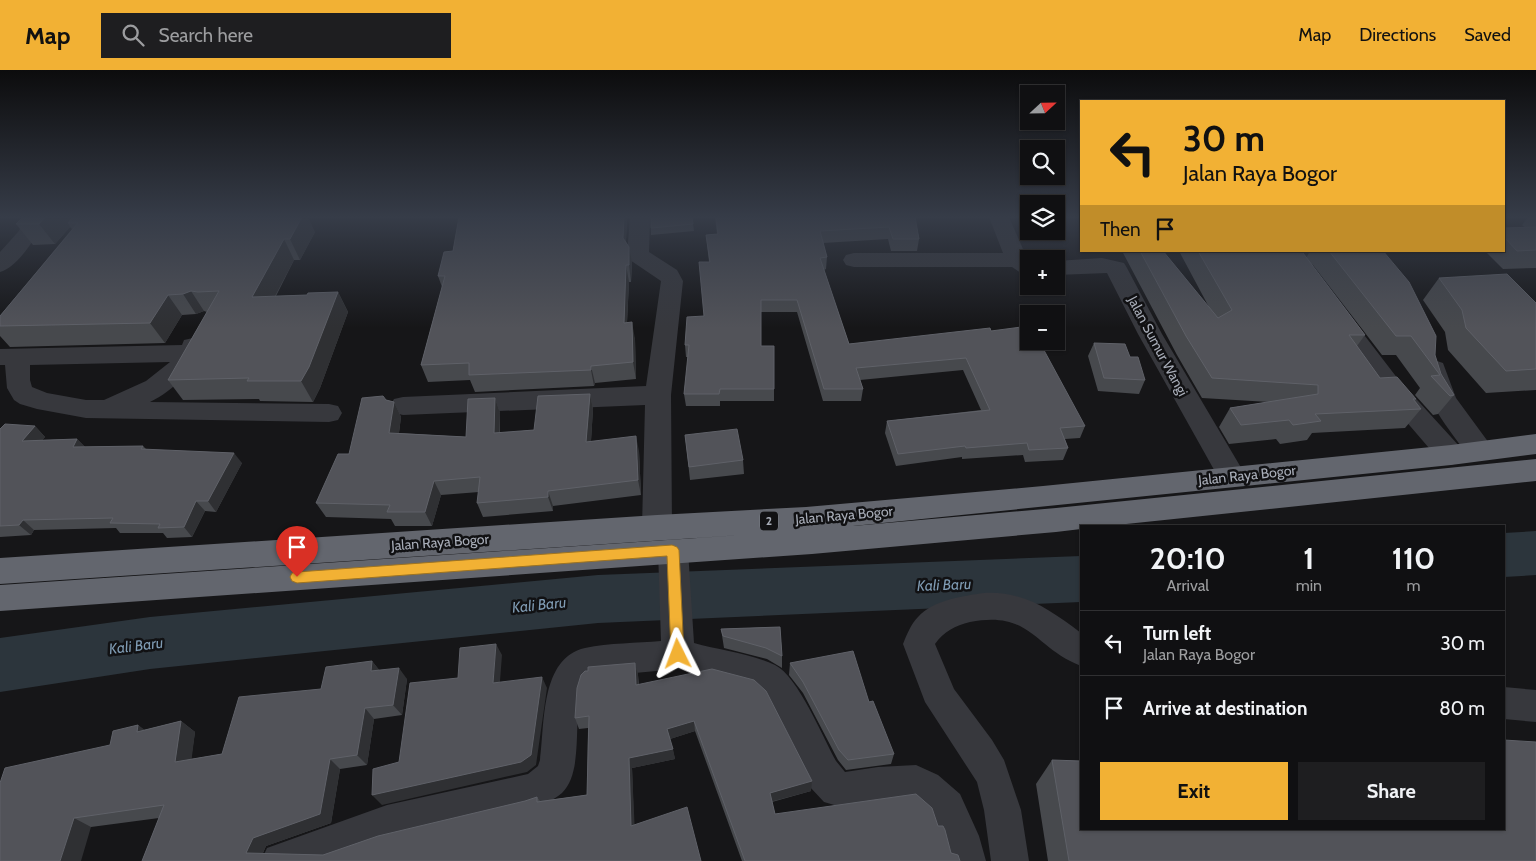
<!DOCTYPE html>
<html lang="en">
<head>
<meta charset="utf-8">
<style>
	:root { --surface:#101012; --page:#1e1e20; --text:#f1f3f6; --muted:#9c9d9f; --line:#303032; --accent:#f2b134 }
	body { margin:0; font-family:Cabin,sans-serif; background:var(--page); color:var(--text); height:100vh; display:flex; flex-direction:column; font-size:19px; white-space:nowrap }
	* { box-sizing:border-box; margin:0 }
	p { font-size:16px; color:var(--muted) }
	.icon { flex:none; width:28px; height:28px; fill:none; stroke:currentColor; stroke-width:2; stroke-linecap:round; stroke-linejoin:round }
	.map { position:relative; flex:1; overflow:hidden }
	.side { position:absolute; left:1080px; top:455px; width:425px; height:305px; display:flex; flex-direction:column; background:var(--surface); border-radius:0px; box-shadow:0 1px 4px #0004,0 0 0 1px var(--line) }
	.side>* { flex:none }
	.hud { position:absolute; left:1080px; top:30px; width:425px; height:152px; border-radius:0px; box-shadow:0 1px 4px #0004,0 0 0 1px var(--line); background:#f2b134; color:#111; overflow:hidden }
	.needle { width:32px; rotate:68deg }
	.tools { position:absolute; left:1020px; top:15px; display:grid; gap:10px }
	.tools a { display:grid; place-items:center; width:45px; height:45px; border-radius:0px; background:var(--surface); box-shadow:0 1px 4px #0004,0 0 0 1px var(--line); font-size:25px }
	.pin { position:absolute; display:grid; place-items:center; width:42px; height:42px; color:#fff; margin:-51px -21px; border-radius:50% 50% 50% 0; rotate:-45deg; box-shadow:0 0 5px #0007 }
	.pin .icon { rotate:45deg }
	.me { position:absolute; width:55px; margin:-28px; rotate:357deg; stroke-linejoin:round; filter:drop-shadow(0 0 4px #0008) }
	.turn { display:flex; align-items:center; gap:18px; height:105px; padding:0 20px; font-size:22px }
	.turn .icon { width:65px; height:65px; stroke-width:2.5 }
	.turn b { display:block; font-size:35px; line-height:42px }
	.then { display:flex; align-items:center; height:48px; padding:0 20px; background:#0003; gap:10px; font-size:19px }
	.eta { display:flex; justify-content:space-evenly; align-items:center; height:85px; text-align:center }
	.eta b { font-size:30px; font-weight:800; line-height:35px }
	.button { display:flex; gap:10px; margin-top:auto; padding:10px 20px }
	.button a { flex:1; height:58px; border-radius:0px; background:var(--accent); color:#111; font-size:20px; font-weight:800; line-height:58px; text-align:center }
	.button a+a { background:var(--page); color:var(--text) }
	ul { padding:0; list-style:none }
	li { display:flex; align-items:center; gap:15px; height:65px; padding:0 20px; border-top:1px solid var(--line) }
	li div { flex:1 }
	li b { display:block; font-size:19px }
	li em { font-style:normal }
	header { display:flex; align-items:center; gap:30px; box-sizing:border-box; height:70px; padding:0 25px; background:var(--accent); color:#111 }
	header strong { font-size:24px }
	nav { display:flex; gap:28px; margin-inline-start:auto; font-size:18px }
	.search { width:350px; height:45px; background:var(--page); display:flex; align-items:center; gap:12px; box-sizing:border-box; padding:0 18px; border-radius:0px; color:var(--muted); font-size:19px }
	.map>svg:first-child { display:block }
</style>
</head>
<body>
<header>
<strong>Map</strong>
<div class="search"><svg class="icon" aria-label="search" viewBox="0 0 24 24"><circle cx="10" cy="10" r="6"/><path d="M15 15l6 6"/></svg>Search here</div>
<nav><a>Map</a><a>Directions</a><a>Saved</a></nav>
</header>
<div class="map">
<svg width="1536" height="791" viewBox="0 0 1536 791">
	<rect width="100%" height="100%" fill="#161618"/>
	<g fill="none" stroke-linecap="round" stroke-linejoin="round">
		<path fill="#2c353c" fill-rule="evenodd" d="M1536,461V505L1504,507V463Z
			M1081,486V532L598,553L150,599L0,622V568L150,547L598,505Z"/>
		<path fill="#37383d" fill-rule="evenodd" d="M28,147H48C38,163 19,197 0,202V182L18,162Z
			M630,147H650L649,182L677,200L683,211L671,325L672,457L667,465L657,469L647,465L642,457L645,335L403,345L394,343L390,336L394,329L403,327L646,316L661,211L630,190L627,185Z
			M989,147H1009L1026,186L1030,189L1029,205L1021,203L1012,197H854L846,195L843,190L846,185L854,183H1003Z
			M1102,188L1124,193L1127,198L1162,264L1246,406L1242,414L1232,417L1222,414L1138,264L1107,203L1056,205V191Z
			M1337,237L1345,240L1398,309L1461,378L1465,385L1461,392L1451,395L1441,392L1380,321L1325,245L1329,240Z
			M193,268L202,270L205,276C191,301 176,319 150,332L329,334L338,336L342,343L338,350L329,352L86,348L37,339L20,334L14,330L7,318L5,295H0V279L182,275L184,270ZM170,292L146,311L104,330H86L47,323L32,317L30,310V295Z
			M1434,290L1443,293L1456,328L1489,373L1493,380L1489,387L1479,390L1469,387C1456,368 1411,316 1425,293Z
			M673,468L684,471L688,480L694,573C719,580 752,584 775,595C798,606 823,668 836,691L845,702L878,697L916,695L938,705L960,724L979,766L986,791H948L942,768L934,750L913,731L878,733L848,739L824,732L810,717L768,631L755,620L678,599L591,607C566,624 589,697 562,723C553,731 541,735 531,739L387,773L334,791H261L267,778L387,735L528,704L538,696L540,690C545,654 540,588 585,578C609,573 637,573 661,571L658,480L662,471Z
			M984,523C1025,521 1050,540 1081,563V596C1034,578 1031,540 970,552C955,556 944,561 935,574L954,619L992,670L1004,690L1021,740L1029,791H991L984,740L977,712L925,632L903,574C907,564 911,554 918,547C933,530 963,526 984,523Z
			M1504,617L1536,620V652L1504,649Z"/>
		<path fill="#63666e" fill-rule="evenodd" d="M1536,364V384L1451,395L853,456L1056,438L1536,389V411L1107,456H1081V459L1056,462L812,484L0,541V515L771,463L0,514V488L657,445L806,437L1043,416L1451,375Z"/>
	</g>
	<path fill="#47494d" d="M23,147L315,162L300,190H294L276,226L307,225L338,222L348,242L320,318L313,332L260,331L259,329L183,330L168,310L207,242L204,241L196,244L182,245L165,273L10,277L0,266V246L72,159L70,157L55,174L33,175L16,154Z
		M459,147H627L626,172L632,193L631,212H629L627,253L635,269L636,309L595,313L594,316L475,322L470,310L428,312L421,295L442,217L438,206L453,181Z
		M692,147L694,161L651,165V158Z
		M715,147H915L919,169L917,181H891L888,169L823,173L827,187L826,199L824,200L849,274L991,261L1085,356L1080,368L1065,369L1068,378L1063,390L1025,392L1023,385L962,389V387L896,396L885,363L887,351L981,340L963,300L860,310L863,319L861,331H823L797,242H761V276H774V331H720V336H686L684,324L688,287H686L685,275L704,246L709,192L706,165L717,164Z
		M1528,147H1536V198L1503,199L1485,181H1504V158H1526L1522,155Z
		M1122,181H1163L1210,239L1179,181H1383L1435,285L1441,304L1454,325L1438,344L1433,345L1415,325L1420,318L1396,285H1382L1313,195L1311,194L1365,265L1357,276L1380,308L1416,329L1415,330L1421,339L1405,358L1312,363L1307,370L1280,374L1276,369L1229,374L1219,357L1230,338L1269,332L1202,328L1177,285Z
		M1439,208L1536,233V320L1486,323L1448,280L1445,262L1423,230Z
		M1094,273L1130,287L1145,310L1139,324L1098,321L1088,286Z
		M590,324L593,339L591,371L639,381L641,425L553,436V441L483,447L477,433L479,422L441,425L432,456H395L391,449L326,447L316,433L349,384L386,330L394,332L401,347L399,363L466,367L495,328L500,343V363L534,360Z
		M35,356L45,367L42,370L77,369L85,377L143,376L146,379L242,393L216,442L205,441L192,467L167,468L163,463H120L116,458L34,460L31,465L0,467V359Z
		M685,365L743,390L744,404L690,410Z
		M780,557L782,586V598L767,589L724,578L721,559Z
		M372,591L379,600L407,609L402,645L374,649L367,695L340,699L331,753L266,776L263,783L323,785L525,731L537,727L540,731L587,725L588,658L579,659L575,648L635,593L638,605L639,615L811,721L772,732L775,744L938,756L951,783L960,791H742L695,661L670,669L675,689L632,698L634,755L701,791H142L159,748L91,757L0,791L110,675L138,655L144,660L181,651L195,662L191,689L222,684L321,619Z
		M790,593L894,684L891,694L846,700L838,690L803,623L789,605Z
		M1052,690L1536,791H1048L1036,714Z"/>
	<path fill="#2f3033" d="M45,147H79L68,153L70,157L55,174L39,154Z
		M302,147H308L315,162L300,190L290,169Z
		M624,147H627L625,185L623,168Z
		M284,169L294,190L264,247L252,227Z
		M629,177L632,193L631,212L629,195Z
		M1302,181H1310L1304,192Z
		M626,195L629,212L626,270L624,253Z
		M191,221L204,241L196,244L183,224Z
		M338,222L348,242L320,318L313,332L301,311Z
		M168,225L182,245L165,273L150,253Z
		M632,252L635,269L636,309L633,292Z
		M591,296L595,313L594,316L591,300Z
		M590,324L593,339L590,386L586,372Z
		M495,328L500,343L499,378L494,363Z
		M394,332L401,347L397,377L389,363Z
		M35,356L45,367L32,381L22,371Z
		M636,366L639,381L641,425L638,410Z
		M77,369L87,379L73,377Z
		M234,383L242,393L216,442L208,431Z
		M434,411L441,425L432,456L425,442Z
		M548,421L553,436V441L548,427Z
		M196,431L205,441L192,467L184,457Z
		M23,450L34,460L31,465L19,455Z
		M496,574L502,585L499,624L493,613Z
		M372,591L381,602L371,601Z
		M635,593L638,605L639,627L636,615Z
		M399,598L407,609L402,645L393,635Z
		M542,607L547,618L536,695L527,702L382,735L372,725Z
		M365,638L374,649L367,695L357,685Z
		M181,651L195,662L190,702L175,692Z
		M694,651L695,661L670,669L667,659Z
		M138,655L153,666L137,662Z
		M673,679L675,689L632,698L635,765L631,756L629,688Z
		M330,689L340,699L331,753L266,776L259,791L246,783L253,768Z
		M812,711L811,721L770,732V723Z
		M74,748L91,757L81,791H60Z"/>
	<path fill="#525359" stroke="#5f6168" d="M23,147H45L39,154H16Z
		M73,147H302L290,169H284L252,227L307,225L308,223L338,222L309,297L301,311H247L249,308L168,310L219,221L198,222L191,221L183,224L168,225L150,253L0,256V246L78,153H68Z
		M459,147H624L623,168L629,177V195H626L624,253L632,252L633,292L591,296V300L469,305V293L421,295L445,206H438L444,182L453,181Z
		M651,147H692L693,154L651,158Z
		M716,147H915L919,169H893L889,157L820,161L827,187L820,188L849,274L990,258L991,261L1029,256V271H1039L1085,356L1060,358L1068,378L1029,380L1027,373L966,378L965,376L898,384L887,351L990,340L966,288L856,298L863,319H824L797,230H761V276H774V319H720L719,324H684L689,275H685L687,247L704,246L699,192H710L706,165L718,164Z
		M1536,157V180L1517,181L1504,167V158Z
		M1140,181H1163L1218,248L1232,240L1198,181H1303V183L1365,265H1349L1380,308L1397,307L1416,329H1413L1421,339L1315,344L1321,351L1293,355L1289,350L1241,355L1230,338L1318,324V315L1212,308L1186,266Z
		M1329,181H1383L1409,212L1436,266L1435,285L1441,304L1454,325L1450,326L1431,306L1440,305L1411,266H1396Z
		M1507,204L1536,233V299L1506,301L1466,258L1462,240L1439,208Z
		M1094,273L1125,274L1130,287H1138L1145,310L1104,308Z
		M590,324L586,372L636,366L638,410L548,421V427L477,433L480,407L434,411L425,442H387L390,435L316,433L338,384H349L362,328L383,326L386,330L394,332L389,363L466,367L468,329L495,328L494,363L534,360L538,326Z
		M5,354L35,356L22,371L77,369L73,377L143,376L141,379L234,383L208,431H196L184,457L158,458L160,454L110,453L113,448L23,450L19,455L0,456V359Z
		M737,359L743,390L689,397L685,365Z
		M780,557L782,586L766,578L723,566L721,559Z
		M496,574L493,613L542,607L531,685L521,692L372,725L373,699L399,692L410,613L458,608L460,578Z
		M853,581L869,632L873,631L894,684L848,690L839,680L803,612L790,593Z
		M372,591L371,601L399,598L393,635L365,638L357,685L330,689L320,744L253,768L246,783L323,785L378,766L525,731L537,727V732L587,725L589,646L575,648L577,618L581,605L585,601H588V597L635,593L636,615L712,599L754,610L766,621L812,711L770,723L775,744L916,724L932,738L938,756H943L945,760L951,783L958,785L960,791H745L694,651L667,659L673,679L629,688L631,756L687,737L701,791H142L164,735L74,748L60,791H0V713L5,698L110,675L113,661L138,655L137,662L181,651L175,692L222,684L239,627L321,619L326,597Z
		M1504,670L1536,672V791H1069L1052,690L1081,691V759H1504Z"/>
	<linearGradient id="sky" x2="0" y2="1"><stop stop-color="#0c0c0d"/><stop offset="0.57" stop-color="#363c48"/><stop offset="1" stop-color="#363c48" stop-opacity="0"/></linearGradient>
	<rect width="1536" height="258" fill="url(#sky)"/>
	<path fill="#f2b134" stroke="#9d7322" d="M672,475L677,477L679,480L684,584L682,588L678,590L673,588L671,584L667,486L297,513L292,511L290,507L292,503L297,502Z"/>
	<g text-anchor="middle" stroke-width="5" stroke-linejoin="round" paint-order="stroke">
		<rect fill="#111113" stroke="#7b7e86" stroke-width="1" x="760" y="441.5" width="18" height="19" rx="4"/>
		<g font-size="12" font-weight="bold" fill="#a8adb8">
			<text x="769" y="455">2</text>
		</g>
		<g font-size="14" fill="#a8adb8" stroke="#111113">
			<text transform="translate(1158 276) rotate(62)" y="5">Jalan Sumur Wangi</text>
			<text transform="translate(1247 405) rotate(-6)" y="5">Jalan Raya Bogor</text>
			<text transform="translate(844 445) rotate(-5)" y="5">Jalan Raya Bogor</text>
			<text transform="translate(440 472) rotate(-4)" y="5">Jalan Raya Bogor</text>
		</g>
		<g font-size="15" font-style="italic" fill="#7f9bb3" stroke="#111113">
			<text transform="translate(944 515) rotate(-2)" y="5">Kali Baru</text>
			<text transform="translate(539 535) rotate(-6)" y="5">Kali Baru</text>
			<text transform="translate(136 576) rotate(-7)" y="5">Kali Baru</text>
		</g>
	</g>
</svg>
<div class="tools">
<a><svg class="needle" viewBox="-14 -14 28 28"><path d="M0-13l5 13h-10z" fill="#e53935"/><path d="M0 13l5-13h-10z" fill="#9c9d9f"/></svg></a>
<a><svg class="icon" aria-label="search" viewBox="0 0 24 24"><circle cx="10" cy="10" r="6"/><path d="M15 15l6 6"/></svg></a>
<a><svg class="icon" aria-label="layers" viewBox="0 0 24 24"><path d="M12 4l9 5-9 5-9-5zM3 14l9 5 9-5"/></svg></a>
<a>+</a>
<a>−</a>
</div>
<div class="pin" style="left:297px;top:507px;background:#d93025"><svg class="icon" aria-label="arrive" viewBox="0 0 24 24"><path d="M6 21V4h12l-3 4 3 4H6"/></svg></div>
<svg class="me" style="left:678px;top:584px" viewBox="-20 -20 40 40"><path d="M0-17L14 15 0 8-14 15z" fill="#f2b134" stroke="#fff" stroke-width="4"/></svg>
<div class="hud">
<div class="turn"><svg class="icon" aria-label="left" viewBox="0 0 24 24"><path d="M17 20v-9H6M10 6l-5 5 5 5"/></svg><div><b>30 m</b>Jalan Raya Bogor</div></div>
<div class="then">Then<svg class="icon" aria-label="arrive" viewBox="0 0 24 24"><path d="M6 21V4h12l-3 4 3 4H6"/></svg></div>
</div>
<section class="side">
<div class="eta">
<div><b>20:10</b><p>Arrival</p></div>
<div><b>1</b><p>min</p></div>
<div><b>110</b><p>m</p></div>
</div>
<ul>
<li><svg class="icon" aria-label="left" viewBox="0 0 24 24"><path d="M17 20v-9H6M10 6l-5 5 5 5"/></svg><div><b>Turn left</b><p>Jalan Raya Bogor</p></div><em>30 m</em></li>
<li><svg class="icon" aria-label="arrive" viewBox="0 0 24 24"><path d="M6 21V4h12l-3 4 3 4H6"/></svg><div><b>Arrive at destination</b></div><em>80 m</em></li>
</ul>
<div class="button"><a>Exit</a><a>Share</a></div>
</section>
</div>
</body>
</html>
